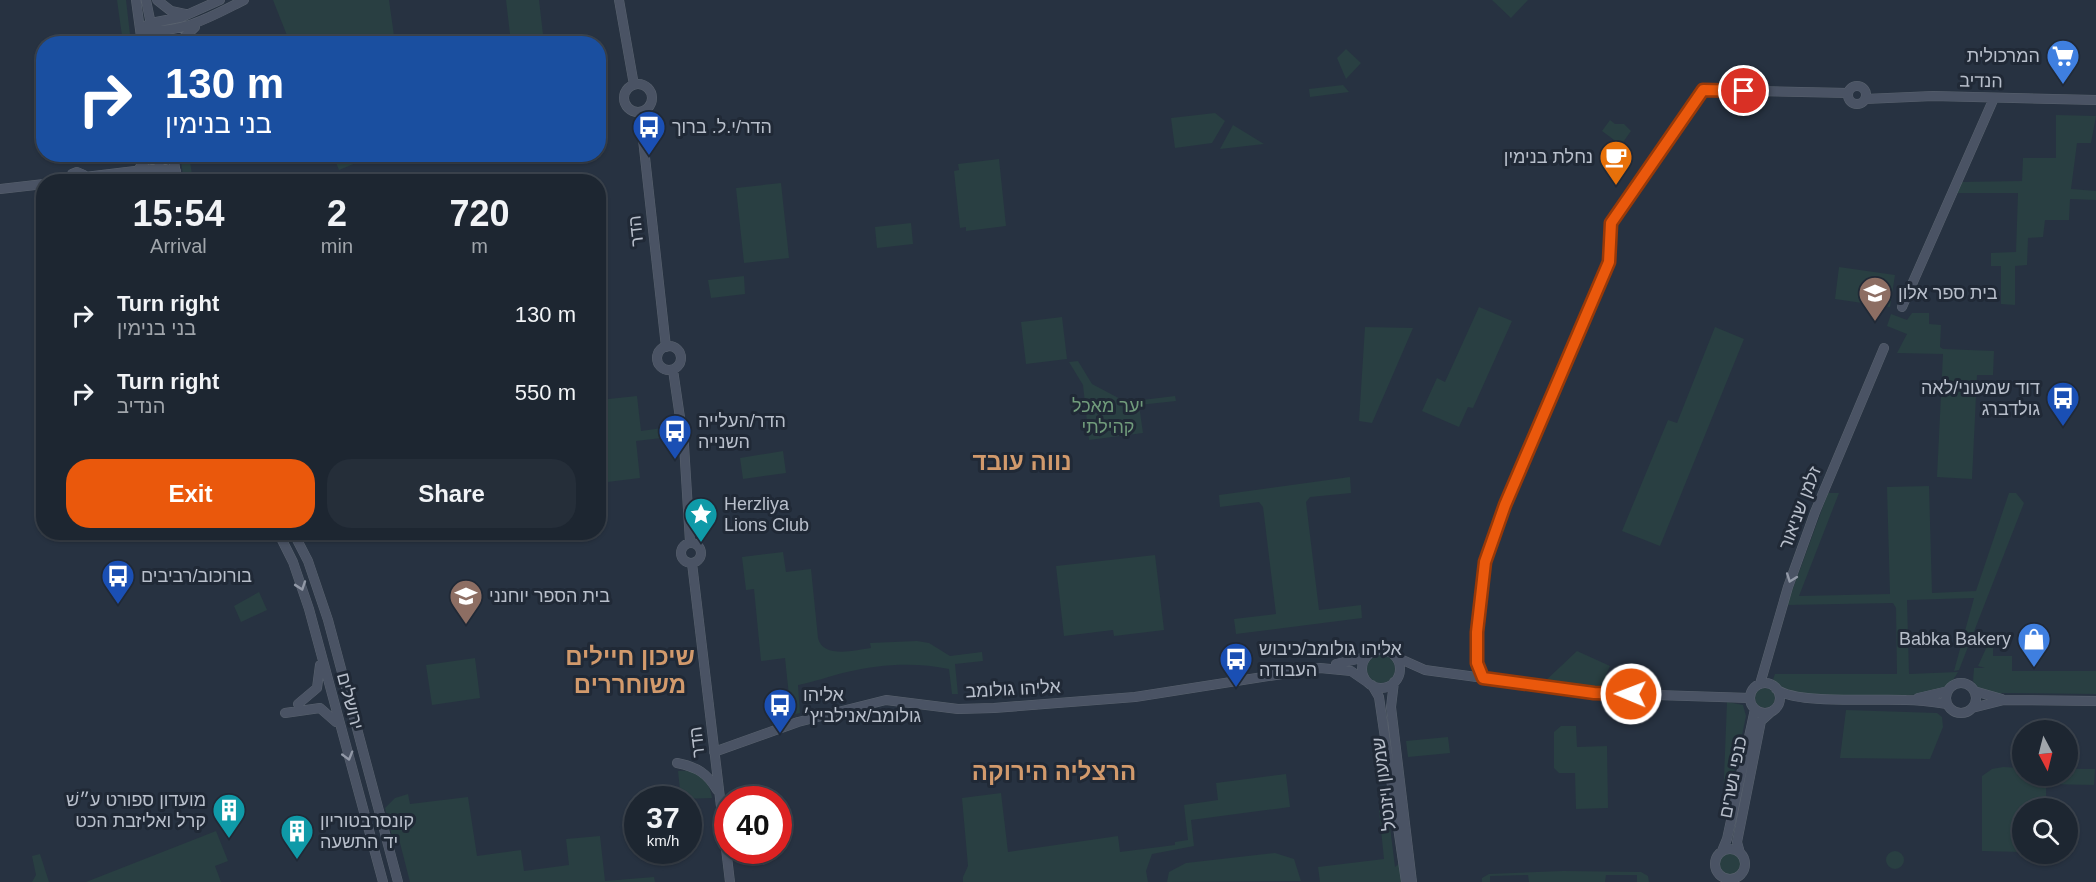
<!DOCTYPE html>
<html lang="en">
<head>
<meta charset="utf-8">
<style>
	:root { --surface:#1d2631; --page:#252e39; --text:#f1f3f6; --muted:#a0a5ab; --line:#3b434d; --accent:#ea580c }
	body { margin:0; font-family:Arial,Heebo,sans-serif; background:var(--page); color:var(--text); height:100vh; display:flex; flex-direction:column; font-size:22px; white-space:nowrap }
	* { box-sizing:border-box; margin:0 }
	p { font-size:20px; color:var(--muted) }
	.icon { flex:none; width:33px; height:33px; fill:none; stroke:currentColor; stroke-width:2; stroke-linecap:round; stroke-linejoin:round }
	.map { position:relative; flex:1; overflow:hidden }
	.panel { position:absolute; left:36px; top:174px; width:570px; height:366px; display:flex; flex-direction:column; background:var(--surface); border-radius:24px; box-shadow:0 2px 4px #0004,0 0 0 2px var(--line) }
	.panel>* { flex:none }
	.hud { position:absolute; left:36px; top:36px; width:570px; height:126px; border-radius:24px; box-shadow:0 2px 4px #0004,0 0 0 2px var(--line); background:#1a4fa0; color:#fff; overflow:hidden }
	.needle { width:39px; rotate:173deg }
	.fabs { position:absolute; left:2012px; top:720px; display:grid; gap:12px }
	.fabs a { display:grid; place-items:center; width:66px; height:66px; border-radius:50%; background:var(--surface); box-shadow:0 2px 4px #0004,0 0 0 2px var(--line); font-size:30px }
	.speed { position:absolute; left:624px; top:786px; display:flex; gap:12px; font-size:30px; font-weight:700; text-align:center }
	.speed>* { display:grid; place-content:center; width:78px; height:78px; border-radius:50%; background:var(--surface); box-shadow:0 2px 4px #0004,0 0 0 2px var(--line); line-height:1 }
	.speed small { font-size:15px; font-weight:400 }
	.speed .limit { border:9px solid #d22; background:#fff; color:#111 }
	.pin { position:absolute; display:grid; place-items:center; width:51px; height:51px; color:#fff; margin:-26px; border:3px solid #fff; border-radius:50%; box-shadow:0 2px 6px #0007 }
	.me { position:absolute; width:66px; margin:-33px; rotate:271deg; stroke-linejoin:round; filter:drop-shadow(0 0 4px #0008) }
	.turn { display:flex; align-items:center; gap:21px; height:126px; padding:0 30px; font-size:27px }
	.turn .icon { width:78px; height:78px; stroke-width:2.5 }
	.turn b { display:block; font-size:42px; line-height:51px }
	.eta { display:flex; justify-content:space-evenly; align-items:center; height:102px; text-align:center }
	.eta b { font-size:36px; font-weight:700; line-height:42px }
	.cta { display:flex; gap:12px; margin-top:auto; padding:12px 30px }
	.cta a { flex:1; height:69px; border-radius:24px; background:var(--accent); color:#fff; font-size:24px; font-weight:700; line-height:69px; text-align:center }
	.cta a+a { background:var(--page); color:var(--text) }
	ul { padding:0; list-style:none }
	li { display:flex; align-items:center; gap:18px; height:78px; padding:0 30px }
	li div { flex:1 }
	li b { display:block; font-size:22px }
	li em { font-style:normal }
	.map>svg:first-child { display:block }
</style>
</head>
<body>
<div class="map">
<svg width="2096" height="882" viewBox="0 0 2096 882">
	<rect width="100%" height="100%" fill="#273241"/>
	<path fill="#293f42" d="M117,0H126L131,43H123Z
		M273,0H389L395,43H290Z
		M506,0H539L544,43H511Z
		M1492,0H1528L1511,18Z
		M1346,49L1361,63L1346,79L1337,58Z
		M1343,85L1349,92L1310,97L1309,89Z
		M1215,113L1225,121L1212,143L1175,148L1171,118Z
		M2056,115L2096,116L2091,143H2077L2071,189L2096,191V200L2070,199L2069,220H2045L2043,237L2028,238L2027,265L2015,266V305L2001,304V266H1991V253L2016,252L2018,193H1957L1961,182L2022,181L2023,158H2056Z
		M1610,120L1615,124H1624L1631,131L1621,145L1602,131Z
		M1233,125L1264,144L1220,149Z
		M180,155H189L193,181H184Z
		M375,155L339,170L333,155L375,154Z
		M999,159L1006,226L966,231V227L960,228L954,171L959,170L958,164Z
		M781,183L789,258L744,263L736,188Z
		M911,223L913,244L877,248L875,227Z
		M1839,267L1895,275L1890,307L1835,299Z
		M744,276L745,294L711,298L708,280Z
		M1479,307L1512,321L1473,408L1468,407L1459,427L1422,411L1437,378L1445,382Z
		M1912,313H1929V324L1941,325L1940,347L1943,349L1994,351L1993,375H1977L1972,479L1937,477L1943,354L1897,353L1907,334L1887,326L1891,314L1907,320Z
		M1062,317L1067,359L1026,364L1021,322Z
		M1365,327L1413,328L1372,423L1359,421Z
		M1715,327L1744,339L1660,546L1622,531L1668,420L1677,423Z
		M1078,361L1092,384L1126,402L1175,396L1176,401L1139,405L1143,433L1089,440L1083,385L1069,362Z
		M637,396L641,431L669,427L670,437L636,441L640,478L599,483V400Z
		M783,451L786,473L743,479L740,458Z
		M1350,477L1351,493L1310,497L1306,502L1319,610L1361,605L1362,618L1236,634L1234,619L1276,614L1263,507L1259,502L1220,507L1219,495Z
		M1929,486L1932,593L1976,591L2009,493H2016L2024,503L1959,670L1954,671L1974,598L1907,600L1909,674L1958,672C1953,681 1947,687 1937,691C1914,698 1811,700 1788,692C1782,690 1776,686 1772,682L1775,674H1897L1896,608L1893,603L1787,605L1828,493H1839L1799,596L1890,594L1887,487Z
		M783,552L786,572L811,569L818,638C823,659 855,650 871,648L870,643L917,641L929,643L950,656L982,652L983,661L955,664L958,694H952L949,669C917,662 879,664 847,672C830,676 814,682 798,685L800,713L791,715L785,658L761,661L754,589L746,590L742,557Z
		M1155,555L1164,630L1114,636L1113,630L1064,636L1056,566Z
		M259,592L267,610L241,622L234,606Z
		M1993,633V656H2012V671H2096V694L2001,693V696L1980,690L1973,681L1974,668H1985L1978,666Z
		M1577,651L1610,666L1606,675V693L1541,685Z
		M1367 669a14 14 0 1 1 28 0a14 14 0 1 1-28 0Z
		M475,658L480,698L432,705L426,665Z
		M1755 698a10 10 0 1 1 20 0a10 10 0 1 1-20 0Z
		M1727,702L1743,705L1746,716L1728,802H1723Z
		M1846,710L1937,713L1942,717L1943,727L1930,759L1840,758Z
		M1561,726H1576L1577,747L1607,746L1608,808L1576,809L1575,773H1559L1554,768V732Z
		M1448,737L1450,753L1408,757L1406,741Z
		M2003,767L2022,768V776H2067V769H2095L2094,785L2046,784V808H2022V852L1982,851V776L1992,769Z
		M678,771C696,769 710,780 712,798L681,799Z
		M1286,774L1290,807L1191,820L1194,846L1152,854L1146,871L1148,882H963V877L968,866L962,798L1001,793L1008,852L1118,836L1120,852L1175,845V842L1188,840L1184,805L1218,800L1216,783Z
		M408,794L410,804L468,797L477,856L521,850L524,871L569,865L566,839L600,836L605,881L654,877L655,882H410L400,843L393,840L385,808L395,798Z
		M1379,810L1389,819L1395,867L1400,863L1401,882H1320L1318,867L1384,859Z
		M216,831L228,861L215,866L221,882H86Z
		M1886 860a9 9 0 1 1 18 0a9 9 0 1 1-18 0Z
		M1275,853L1294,859L1301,881L1167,882L1169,872L1186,863Z
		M1719 864a11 11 0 1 1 22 0a11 11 0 1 1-22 0Z
		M40,854L49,882H32L36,875L32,856Z
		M1563,871L1641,872L1648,876L1649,882H1637V875H1606L1605,882H1529L1528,875L1490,876V882H1482V878L1489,874Z"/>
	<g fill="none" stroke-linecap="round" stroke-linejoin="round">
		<defs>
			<path id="secondary" d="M136,0L142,44
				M146,0L155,44
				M157,0L171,11L185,14
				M619,0L634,85
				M140,29C179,36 210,17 244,0
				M140,29L151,23L182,17L220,0
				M177,44L195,27
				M624 98a14 14 0 1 1 28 0a14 14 0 1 1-28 0Z
				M1848 95a9 9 0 1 1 18 0a9 9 0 1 1-18 0Z
				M1865,99L1933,96L2096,100
				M640,112L666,347
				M158,154L160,173
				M173,154L177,182
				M138,170L150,154
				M85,177L160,168L176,171
				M68,182L72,174L77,172L84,175L86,182
				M124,182L161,178L176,171
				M0,189L44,184
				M1902,307L1994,98
				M657 358a12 12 0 1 1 24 0a12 12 0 1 1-24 0Z
				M673,370L684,445L690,542
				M278,532L293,562L309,609L383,882
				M293,532L308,561L328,620L398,882
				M681 553a10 10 0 1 1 20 0a10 10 0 1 1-20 0Z
				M692,563L730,882
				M1362 669a19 19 0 1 1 38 0a19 19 0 1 1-38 0Z
				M1396,657L1425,670L1594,693L1750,698
				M1336,664L1366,657
				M1483,678L1477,663V632L1485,562L1505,505L1609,262L1611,223L1703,90L1848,93
				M1394,682L1391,707L1412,882
				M1946 698a15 15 0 1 1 30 0a15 15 0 1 1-30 0Z
				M1750 698a15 15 0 1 1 30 0a15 15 0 1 1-30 0Z
				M1760,684L1788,587L1815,512L1884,348
				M1372,685L1379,697L1406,882
				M1776,689C1797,705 1877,698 1906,700C1919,700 1934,702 1947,704
				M1974,691L2002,699
				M1918,698L1948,691
				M298,704L317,688L320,665
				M1972,708L2004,700L2096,701
				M285,713L320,708L336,722
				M714,752L798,722L886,700L958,709L994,708L1135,697L1320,668L1351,671L1367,682
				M677,763C697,767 707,773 717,790
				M1715 864a15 15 0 1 1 30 0a15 15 0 1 1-30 0Z
				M1722,851L1727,839L1755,709
				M1740,853L1737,842L1761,721L1771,712"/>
		</defs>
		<use href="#secondary" stroke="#59626e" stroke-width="10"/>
		<use href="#secondary" stroke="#4a5364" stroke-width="9"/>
	</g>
	<defs><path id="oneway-chevron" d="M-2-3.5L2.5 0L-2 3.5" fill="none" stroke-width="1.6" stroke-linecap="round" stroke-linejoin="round" transform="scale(1.5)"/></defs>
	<g stroke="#9299a7">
		<use href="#oneway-chevron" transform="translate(1791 578) rotate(110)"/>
		<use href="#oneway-chevron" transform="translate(301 586) rotate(71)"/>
		<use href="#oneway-chevron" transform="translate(348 756) rotate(74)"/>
	</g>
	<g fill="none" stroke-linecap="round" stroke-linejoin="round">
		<defs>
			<path id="route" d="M1631,694L1594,693L1483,678L1477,663V632L1485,562L1505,505L1609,262L1611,223L1703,90L1744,91"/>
		</defs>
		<use href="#route" stroke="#983908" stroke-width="15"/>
		<use href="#route" stroke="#ea580c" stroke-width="10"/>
	</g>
	<defs>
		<symbol id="supermarket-pin" viewBox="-11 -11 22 30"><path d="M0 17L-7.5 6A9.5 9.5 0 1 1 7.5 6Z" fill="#3f7fe0" stroke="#202936"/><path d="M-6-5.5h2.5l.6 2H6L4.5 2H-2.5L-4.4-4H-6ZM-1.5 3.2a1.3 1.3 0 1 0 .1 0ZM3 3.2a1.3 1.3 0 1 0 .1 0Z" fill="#fff"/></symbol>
		<symbol id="bus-pin" viewBox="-11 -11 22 30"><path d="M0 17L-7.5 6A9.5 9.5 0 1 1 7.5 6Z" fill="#1a4fb4" stroke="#202936"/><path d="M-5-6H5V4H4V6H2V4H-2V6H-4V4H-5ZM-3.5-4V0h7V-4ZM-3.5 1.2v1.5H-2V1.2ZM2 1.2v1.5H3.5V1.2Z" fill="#fff"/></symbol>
		<symbol id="cafe-pin" viewBox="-11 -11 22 30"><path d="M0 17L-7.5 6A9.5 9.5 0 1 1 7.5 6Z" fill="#e8710a" stroke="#202936"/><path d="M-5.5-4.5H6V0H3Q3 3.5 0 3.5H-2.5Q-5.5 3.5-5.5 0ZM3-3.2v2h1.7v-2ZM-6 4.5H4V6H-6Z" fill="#fff"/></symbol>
		<symbol id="school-pin" viewBox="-11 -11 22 30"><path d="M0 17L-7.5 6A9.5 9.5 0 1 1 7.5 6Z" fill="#8d6e63" stroke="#202936"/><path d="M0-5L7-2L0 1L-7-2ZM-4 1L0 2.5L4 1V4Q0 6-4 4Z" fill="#fff"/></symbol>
		<symbol id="sight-pin" viewBox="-11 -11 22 30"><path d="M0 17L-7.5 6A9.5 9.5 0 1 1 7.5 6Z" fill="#0f9aa8" stroke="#202936"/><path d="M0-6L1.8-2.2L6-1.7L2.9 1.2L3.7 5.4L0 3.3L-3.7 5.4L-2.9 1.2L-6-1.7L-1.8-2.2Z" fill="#fff"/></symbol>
		<symbol id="shop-pin" viewBox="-11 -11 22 30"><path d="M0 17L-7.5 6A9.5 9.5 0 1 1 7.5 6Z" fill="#3f7fe0" stroke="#202936"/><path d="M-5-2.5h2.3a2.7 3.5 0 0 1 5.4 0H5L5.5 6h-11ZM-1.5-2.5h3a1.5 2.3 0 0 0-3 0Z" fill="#fff"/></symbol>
		<symbol id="building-pin" viewBox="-11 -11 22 30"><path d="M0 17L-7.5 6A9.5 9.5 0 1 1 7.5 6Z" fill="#0f9aa8" stroke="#202936"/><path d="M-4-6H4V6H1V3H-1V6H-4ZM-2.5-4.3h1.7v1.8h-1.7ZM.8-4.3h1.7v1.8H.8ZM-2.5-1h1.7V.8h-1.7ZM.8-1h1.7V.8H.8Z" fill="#fff"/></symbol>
	</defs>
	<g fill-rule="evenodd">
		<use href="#supermarket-pin" x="2044" y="37" width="38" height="52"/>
		<use href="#bus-pin" x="630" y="108" width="38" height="52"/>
		<use href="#cafe-pin" x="1597" y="138" width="38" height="52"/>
		<use href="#school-pin" x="1856" y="274" width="38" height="52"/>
		<use href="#bus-pin" x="2044" y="379" width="38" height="52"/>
		<use href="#bus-pin" x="656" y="412" width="38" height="52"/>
		<use href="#sight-pin" x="682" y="495" width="38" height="52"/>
		<use href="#bus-pin" x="99" y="557" width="38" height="52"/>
		<use href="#school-pin" x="447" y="577" width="38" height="52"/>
		<use href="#shop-pin" x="2015" y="620" width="38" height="52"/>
		<use href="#bus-pin" x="1217" y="640" width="38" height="52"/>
		<use href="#bus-pin" x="761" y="686" width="38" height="52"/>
		<use href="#building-pin" x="210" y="791" width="38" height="52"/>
		<use href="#building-pin" x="278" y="812" width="38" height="52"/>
	</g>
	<g text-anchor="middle" stroke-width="6" stroke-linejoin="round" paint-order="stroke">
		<g font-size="18" fill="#b8bfcb" stroke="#202936" text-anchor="start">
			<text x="2040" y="62" text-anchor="end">המרכולית</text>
			<text x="672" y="133">הדר/י.ל. ברוך</text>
			<text x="1593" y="163" text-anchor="end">נחלת בנימין</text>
			<text x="1898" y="299">בית ספר אלון</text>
			<text x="2040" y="394" text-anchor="end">דוד שמעוני/לאה<tspan x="2040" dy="21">גולדברג</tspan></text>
			<text x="698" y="427">הדר/העלייה<tspan x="698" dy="21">השנייה</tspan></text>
			<text x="724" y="510">Herzliya<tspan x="724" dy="21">Lions Club</tspan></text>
			<text x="141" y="582">בורוכוב/רביבים</text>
			<text x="489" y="602">בית הספר יוחנני</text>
			<text x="2011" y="645" text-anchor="end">Babka Bakery</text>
			<text x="1259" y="655">אליהו גולומב/כיבוש<tspan x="1259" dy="21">העבודה</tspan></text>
			<text x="803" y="701">אליהו<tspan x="803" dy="21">גולומב/אנילביץ׳</tspan></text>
			<text x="206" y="806" text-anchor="end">מועדון ספורט ע״שׁ<tspan x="206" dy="21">קרל ואליזבת הכט</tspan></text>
			<text x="320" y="827">קונסרבטוריון<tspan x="320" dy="21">יד התשעה</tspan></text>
		</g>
		<g font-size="18" fill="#b8bfcb" stroke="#202936">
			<text transform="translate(1981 81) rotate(1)" y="6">הנדיב</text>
			<text transform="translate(636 231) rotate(-96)" y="6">הדר</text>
			<text transform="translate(1800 508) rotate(-69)" y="6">זלמן שניאור</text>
			<text transform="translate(1013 689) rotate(-3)" y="6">אליהו גולומב</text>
			<text transform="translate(350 701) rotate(75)" y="6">ירושלים</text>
			<text transform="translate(697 742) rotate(-97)" y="6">הדר</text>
			<text transform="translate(1733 777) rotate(-79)" y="6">כנפי נשרים</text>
			<text transform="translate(1384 784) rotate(-97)" y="6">שמעון ויזנטל</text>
		</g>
		<g font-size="18" fill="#709b7b" stroke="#202936">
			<text x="1108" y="412">יער מאכל<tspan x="1108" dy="21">קהילתי</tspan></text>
		</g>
		<g font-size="24" font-weight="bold" fill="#d29a6c" stroke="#202936">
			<text x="1022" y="470">נווה עובד</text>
			<text x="630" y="665">שיכון חיילים<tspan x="630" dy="28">משוחררים</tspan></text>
			<text x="1054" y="780">הרצליה הירוקה</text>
		</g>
	</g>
</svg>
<div class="fabs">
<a><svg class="needle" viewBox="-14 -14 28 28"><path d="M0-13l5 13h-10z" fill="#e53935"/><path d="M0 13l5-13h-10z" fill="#a0a5ab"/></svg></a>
<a><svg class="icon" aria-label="search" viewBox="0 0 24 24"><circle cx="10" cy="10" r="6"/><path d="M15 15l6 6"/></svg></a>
</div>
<div class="speed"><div>37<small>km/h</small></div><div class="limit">40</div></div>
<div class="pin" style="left:1744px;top:91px;background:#d93025"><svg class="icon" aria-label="arrive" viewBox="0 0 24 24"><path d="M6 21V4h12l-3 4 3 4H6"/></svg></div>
<svg class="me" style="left:1631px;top:694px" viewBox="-20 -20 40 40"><circle r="17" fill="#ea580c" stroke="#fff" stroke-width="3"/><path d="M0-11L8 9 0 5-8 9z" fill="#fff"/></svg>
<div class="hud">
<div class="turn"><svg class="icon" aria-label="right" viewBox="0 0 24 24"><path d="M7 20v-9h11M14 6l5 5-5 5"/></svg><div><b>130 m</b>בני בנימין</div></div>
</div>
<section class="panel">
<div class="eta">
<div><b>15:54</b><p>Arrival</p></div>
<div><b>2</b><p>min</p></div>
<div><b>720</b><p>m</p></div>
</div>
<ul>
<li><svg class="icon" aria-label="right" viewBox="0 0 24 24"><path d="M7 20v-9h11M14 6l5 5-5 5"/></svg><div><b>Turn right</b><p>בני בנימין</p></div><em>130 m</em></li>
<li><svg class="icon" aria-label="right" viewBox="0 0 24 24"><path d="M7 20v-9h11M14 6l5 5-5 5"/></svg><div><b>Turn right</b><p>הנדיב</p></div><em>550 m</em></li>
</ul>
<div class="cta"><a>Exit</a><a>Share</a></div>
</section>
</div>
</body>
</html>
